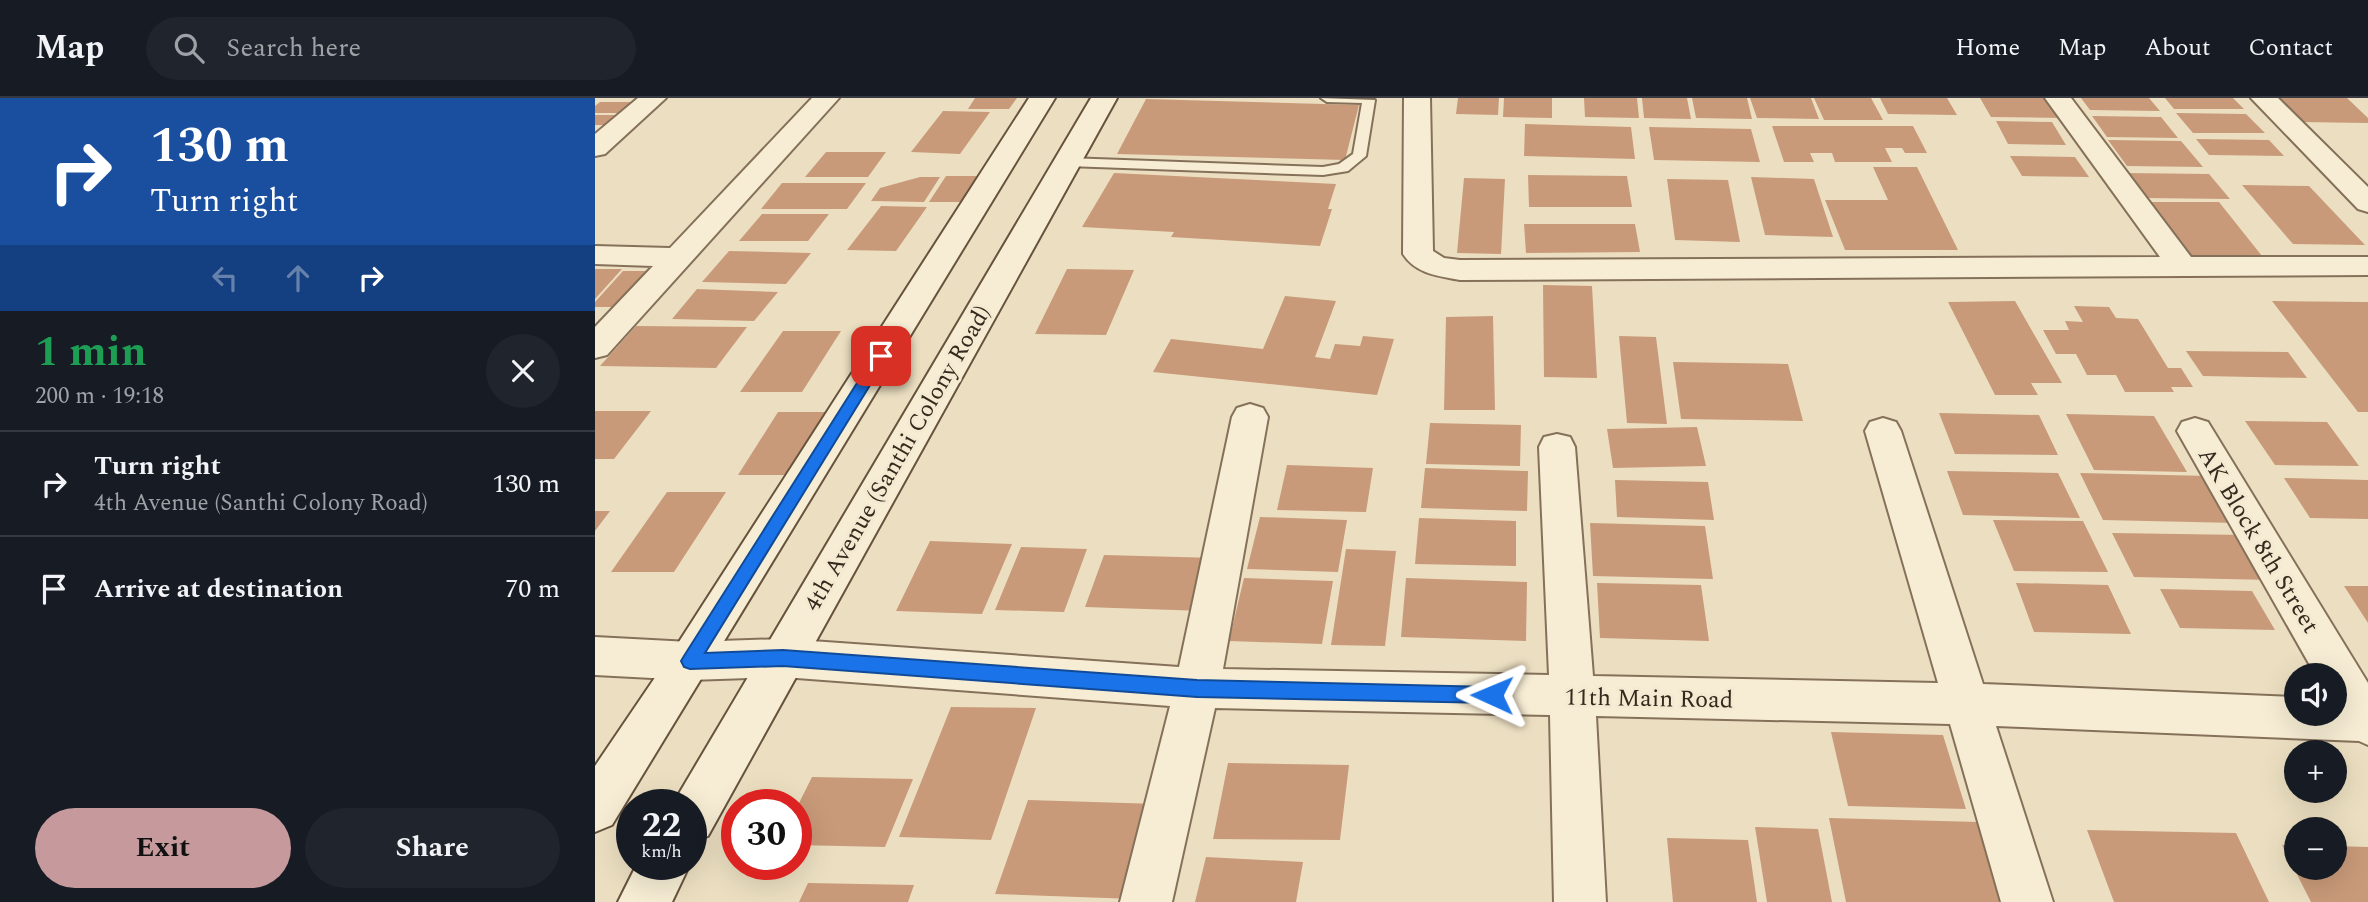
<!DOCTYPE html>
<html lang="en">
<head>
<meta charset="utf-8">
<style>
	:root { --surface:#171b24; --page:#20242c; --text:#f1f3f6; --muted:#9ea1a6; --line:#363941; --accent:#c6999c }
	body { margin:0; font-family:Spectral,serif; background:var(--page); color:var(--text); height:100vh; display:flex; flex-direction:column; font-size:26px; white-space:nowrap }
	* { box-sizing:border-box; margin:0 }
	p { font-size:23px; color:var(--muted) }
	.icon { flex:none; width:38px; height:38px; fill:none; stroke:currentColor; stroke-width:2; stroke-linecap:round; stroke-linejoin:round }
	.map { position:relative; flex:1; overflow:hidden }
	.panel { display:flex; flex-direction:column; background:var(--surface); width:595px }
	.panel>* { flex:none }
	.top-card { background:#1a4fa0; color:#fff; overflow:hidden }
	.controls { position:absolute; left:1689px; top:565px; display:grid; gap:14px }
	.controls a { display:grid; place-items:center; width:63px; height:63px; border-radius:50%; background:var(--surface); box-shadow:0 7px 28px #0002; font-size:35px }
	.speed { position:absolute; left:21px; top:691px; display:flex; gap:14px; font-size:35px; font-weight:700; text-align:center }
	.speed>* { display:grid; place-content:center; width:91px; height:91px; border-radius:50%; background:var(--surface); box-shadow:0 7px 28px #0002; line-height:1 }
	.speed small { font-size:18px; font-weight:400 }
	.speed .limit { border:10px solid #d22; background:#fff; color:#111 }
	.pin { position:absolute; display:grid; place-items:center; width:60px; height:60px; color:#fff; margin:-30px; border-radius:14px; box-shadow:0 4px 10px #0006 }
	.me { position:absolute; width:77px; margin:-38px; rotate:271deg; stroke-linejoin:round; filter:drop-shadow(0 0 5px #0008) }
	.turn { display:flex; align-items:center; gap:24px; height:147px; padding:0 35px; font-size:32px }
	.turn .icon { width:91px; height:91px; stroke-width:2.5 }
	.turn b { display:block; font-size:49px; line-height:60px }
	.lanes { display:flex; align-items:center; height:66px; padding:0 35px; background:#0003; justify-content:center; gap:35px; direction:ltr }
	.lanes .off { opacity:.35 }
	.round { display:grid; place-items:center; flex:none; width:74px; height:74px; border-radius:37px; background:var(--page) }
	.summary { display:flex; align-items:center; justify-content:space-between; height:119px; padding:0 35px }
	h1 { font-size:42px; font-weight:700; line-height:52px; color:#1e9e55 }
	.button { display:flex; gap:14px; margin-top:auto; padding:14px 35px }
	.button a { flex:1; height:80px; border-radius:42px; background:var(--accent); color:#111; font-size:28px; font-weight:700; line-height:80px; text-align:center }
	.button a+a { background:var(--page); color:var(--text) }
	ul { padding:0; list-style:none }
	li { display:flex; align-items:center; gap:21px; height:105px; padding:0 35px; border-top:2px solid var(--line) }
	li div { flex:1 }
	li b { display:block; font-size:26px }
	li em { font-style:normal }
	header { display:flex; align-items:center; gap:42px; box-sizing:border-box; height:98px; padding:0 35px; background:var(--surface); border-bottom:2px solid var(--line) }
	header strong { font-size:33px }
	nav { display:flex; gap:38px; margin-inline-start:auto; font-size:24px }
	.search { width:490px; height:63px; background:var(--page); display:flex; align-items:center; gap:18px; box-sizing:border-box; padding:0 24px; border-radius:38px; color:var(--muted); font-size:26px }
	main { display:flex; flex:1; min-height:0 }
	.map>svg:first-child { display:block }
</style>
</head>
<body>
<header>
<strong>Map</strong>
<div class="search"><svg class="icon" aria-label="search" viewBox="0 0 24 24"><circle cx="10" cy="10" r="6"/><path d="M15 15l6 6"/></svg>Search here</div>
<nav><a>Home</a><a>Map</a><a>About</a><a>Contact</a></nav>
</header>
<main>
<section class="panel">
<div class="top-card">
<div class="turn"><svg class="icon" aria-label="right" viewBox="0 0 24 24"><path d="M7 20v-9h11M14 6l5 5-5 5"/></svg><div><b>130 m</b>Turn right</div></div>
<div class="lanes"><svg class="icon off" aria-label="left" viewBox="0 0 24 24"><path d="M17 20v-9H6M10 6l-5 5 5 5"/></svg><svg class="icon off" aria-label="ahead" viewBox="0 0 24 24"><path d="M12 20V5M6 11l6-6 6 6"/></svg><svg class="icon" aria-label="right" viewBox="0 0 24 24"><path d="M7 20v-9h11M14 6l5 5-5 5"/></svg></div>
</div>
<div class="summary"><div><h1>1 min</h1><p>200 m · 19:18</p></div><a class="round"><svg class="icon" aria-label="close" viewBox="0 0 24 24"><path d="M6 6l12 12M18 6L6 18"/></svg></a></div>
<ul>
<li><svg class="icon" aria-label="right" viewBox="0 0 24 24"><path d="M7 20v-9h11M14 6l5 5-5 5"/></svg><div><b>Turn right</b><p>4th Avenue (Santhi Colony Road)</p></div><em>130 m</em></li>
<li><svg class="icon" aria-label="arrive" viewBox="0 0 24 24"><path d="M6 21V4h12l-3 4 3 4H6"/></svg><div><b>Arrive at destination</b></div><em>70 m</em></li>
</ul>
<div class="button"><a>Exit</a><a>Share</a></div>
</section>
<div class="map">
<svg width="1773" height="804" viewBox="0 0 1773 804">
	<rect width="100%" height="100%" fill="#ecdfc1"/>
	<path fill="#c89a79" d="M380,0H422L414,11H373Z
		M863,0H904L903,17L861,16Z
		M909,0H957V20L908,19Z
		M989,0H1042L1044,20L990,19Z
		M1047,0H1092L1096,21L1049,20Z
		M1097,0H1152L1157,21L1101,20Z
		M1155,0H1216L1224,21L1162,20Z
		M1219,0H1276L1288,22H1229Z
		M1285,0H1352L1362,17L1293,16Z
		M1385,0H1454L1467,20L1396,19Z
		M1486,0H1554L1565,13L1495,12Z
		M1570,0H1638L1649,11H1579Z
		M1683,0H1752L1773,20V25L1705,24Z
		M551,1L764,7L750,62L522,56Z
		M5,4H43L31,15H0V8Z
		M348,13L395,14L365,56L316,54Z
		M1581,15L1651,16L1670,35H1598Z
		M0,17H28L17,27H0Z
		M1497,18L1566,19L1583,40L1512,39Z
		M1401,23L1457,24L1471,47L1413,46Z
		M930,26L1036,29L1040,61L929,58Z
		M1177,28H1318L1332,55H1310L1307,50H1290L1297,64H1240L1237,55H1215L1219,64H1189Z
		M1054,29L1156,31L1165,64L1059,62Z
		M1601,41L1674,42L1689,58L1614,57Z
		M1513,42L1586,43L1608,69L1532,68Z
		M231,54H291L273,79H210Z
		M1415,58L1480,59L1494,79L1427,78Z
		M1278,69H1322L1363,152H1250L1230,102H1293Z
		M519,75L741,86L733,111H737L725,148L576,139L579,134L487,129Z
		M1530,75L1614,76L1635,101L1549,100Z
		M933,77L1032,78L1037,109H934Z
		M351,78H394L378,104H334Z
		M325,79H345L329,104L276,103L285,90Z
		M1156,79L1219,81L1238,139L1170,137Z
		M869,80L910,81L906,156L862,155Z
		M1072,81L1133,82L1145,144L1080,142Z
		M187,85H271L252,111H166Z
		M1647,87L1714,88L1770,147L1698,146Z
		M1553,104H1624L1667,158H1592Z
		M286,108L332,109L301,153L252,152Z
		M167,116H234L213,143H144Z
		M929,126H1040L1045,154L931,155Z
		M134,153L216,155L191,186L107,184Z
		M0,171H27L0,201Z
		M472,171L539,172L511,237L440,236Z
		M28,173H61L30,209H0V204Z
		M948,187L997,188L1002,280L949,279Z
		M102,191L183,194L159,223L77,221Z
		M690,198L741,203L720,259L735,261L740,246L765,248L768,238L799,241L782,297L558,274L576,241L668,251Z
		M1420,203L1467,285H1436L1443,297H1400L1353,204Z
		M1677,203L1773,204V314H1763Z
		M1479,208L1514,209L1521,220L1543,221L1573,270H1586L1598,289H1576L1579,294H1530L1521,277H1492L1481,256H1461L1448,232H1474L1470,223L1488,224Z
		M898,218L900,312H849L851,219Z
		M41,228L152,229L121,270L5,268Z
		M188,233H246L207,294H145Z
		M1024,238L1061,239L1072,326L1032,325Z
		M1591,253L1693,254L1712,280L1608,278Z
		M1078,264L1193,266L1208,323L1086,321Z
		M0,313H56L19,361H0Z
		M183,314H233L195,377H143Z
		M1344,315L1444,317L1463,357L1360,356Z
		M1471,316L1559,318L1592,374L1499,372Z
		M1650,323L1732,324L1764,368L1680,367Z
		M835,325L926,327L925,368L831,366Z
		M1102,329L1111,368L1018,370L1012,331Z
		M692,367L778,370L771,414L682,412Z
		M830,370L933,373L932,413L826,410Z
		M1352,373L1463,375L1485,420L1368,417Z
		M1485,375L1614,378L1642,425L1508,422Z
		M1689,380L1773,382V421L1715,420Z
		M1020,382L1113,384L1119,422L1022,419Z
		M72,394H131L79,474H16Z
		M0,413H15L0,433Z
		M665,419L752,422L743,474L652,471Z
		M824,420L921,423V468L820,466Z
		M1398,422L1488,423L1513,474L1419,473Z
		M995,425L1110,428L1118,481L998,478Z
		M1517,435L1650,437L1677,482L1539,479Z
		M335,443L417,446L387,516L301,513Z
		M426,449L492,451L469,514L400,512Z
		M751,451L801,453L790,548L736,547Z
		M509,457L622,460L609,513L490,509Z
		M649,480L738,483L727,546L634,543Z
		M811,480L932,484L931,543L806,539Z
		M1002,485L1106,487L1114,543L1005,540Z
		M1421,485L1513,487L1536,536L1439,534Z
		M1749,488H1773V525Z
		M1565,491L1657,493L1680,532L1585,530Z
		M356,609L441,610L396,742L304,739Z
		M1236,634L1348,637L1371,711L1253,708Z
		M633,665L754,667L745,742L618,741Z
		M217,679L318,681L290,749L201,747V711Z
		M433,702L563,706L539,801L400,796Z
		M1234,720L1384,724L1408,804H1251Z
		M1160,729L1223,731L1237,804H1172Z
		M1492,732L1641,735L1674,804H1519Z
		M1072,740L1153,742L1162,804H1078Z
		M1687,747H1701V770H1740V748L1773,749V804H1716Z
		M611,759L708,764L701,804H600Z
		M213,785L319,787L313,804H204Z"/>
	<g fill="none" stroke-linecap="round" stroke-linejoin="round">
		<defs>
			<path id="lane" d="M726,0L780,2L771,58L753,73L728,77L472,68L465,64L472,60L728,69L744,66L758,56L767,5L732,4Z"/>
			<path id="street" d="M43,0H71L10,56L0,58V36Z
				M217,0H244L12,257L0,260V229L58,168L0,166V148L75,150Z
				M809,0H835L838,153L849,160L865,162L1565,159L1450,0H1476L1596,159H1773V177L865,182C843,178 821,176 808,156Z
				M1656,0H1683L1773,89V114L1763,111Z
				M655,306L668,310L673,319L628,571L954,577L944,349L949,339L962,336L975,339L980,349L998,578L1343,585L1270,333L1275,324L1288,320L1301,324L1306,333L1388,586L1701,599V616H1740V578H1721L1582,333L1587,324L1600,320L1613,324L1773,585V647L1764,643L1401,628L1458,804H1406L1355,626L1001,618L1011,804H959L955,617L620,610L577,804H525L575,608L188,579L95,582L0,577V539L95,544L188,541L584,569L637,319L642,310Z"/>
			<path id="secondary" d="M434,0H460L17,727L0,734V668L80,550Z
				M496,0H522L113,738L96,745V707H77L79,704Z
				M42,766H95L77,804H23Z"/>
		</defs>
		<use href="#lane" stroke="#85715a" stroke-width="4"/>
		<use href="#street" stroke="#85715a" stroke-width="4"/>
		<use href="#secondary" stroke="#66523d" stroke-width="4"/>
		<use href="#lane" fill="#f7edd4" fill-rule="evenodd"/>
		<use href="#street" fill="#f7edd4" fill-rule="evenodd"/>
		<use href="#secondary" fill="#f7edd4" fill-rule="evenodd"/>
	</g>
	<path fill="#1a73e8" stroke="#114b97" stroke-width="2" d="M286,253L293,258L110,555L188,552L602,582L897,589L903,591L906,597L903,603L897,605L602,599L188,568L95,571L89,569L86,563L89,558L281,255Z"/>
	<g text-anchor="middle" stroke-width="6" stroke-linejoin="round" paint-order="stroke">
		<g font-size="24" fill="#35291d" stroke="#f4ead1">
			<text transform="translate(302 360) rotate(-60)" y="8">4th Avenue (Santhi Colony Road)</text>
			<text transform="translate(1664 442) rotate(59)" y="8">AK Block 8th Street</text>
			<text transform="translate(1054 600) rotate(1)" y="8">11th Main Road</text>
		</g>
	</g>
</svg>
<div class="controls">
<a><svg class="icon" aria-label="sound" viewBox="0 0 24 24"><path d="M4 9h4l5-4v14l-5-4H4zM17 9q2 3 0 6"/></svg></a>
<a>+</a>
<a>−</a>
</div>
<div class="speed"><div>22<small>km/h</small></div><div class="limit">30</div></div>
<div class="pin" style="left:286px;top:258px;background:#d93025"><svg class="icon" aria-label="arrive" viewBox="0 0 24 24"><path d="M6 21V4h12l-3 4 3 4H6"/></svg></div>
<svg class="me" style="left:897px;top:597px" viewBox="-20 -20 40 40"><path d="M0-17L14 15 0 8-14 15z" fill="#1a73e8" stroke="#fff" stroke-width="4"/></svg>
</div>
</main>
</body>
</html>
